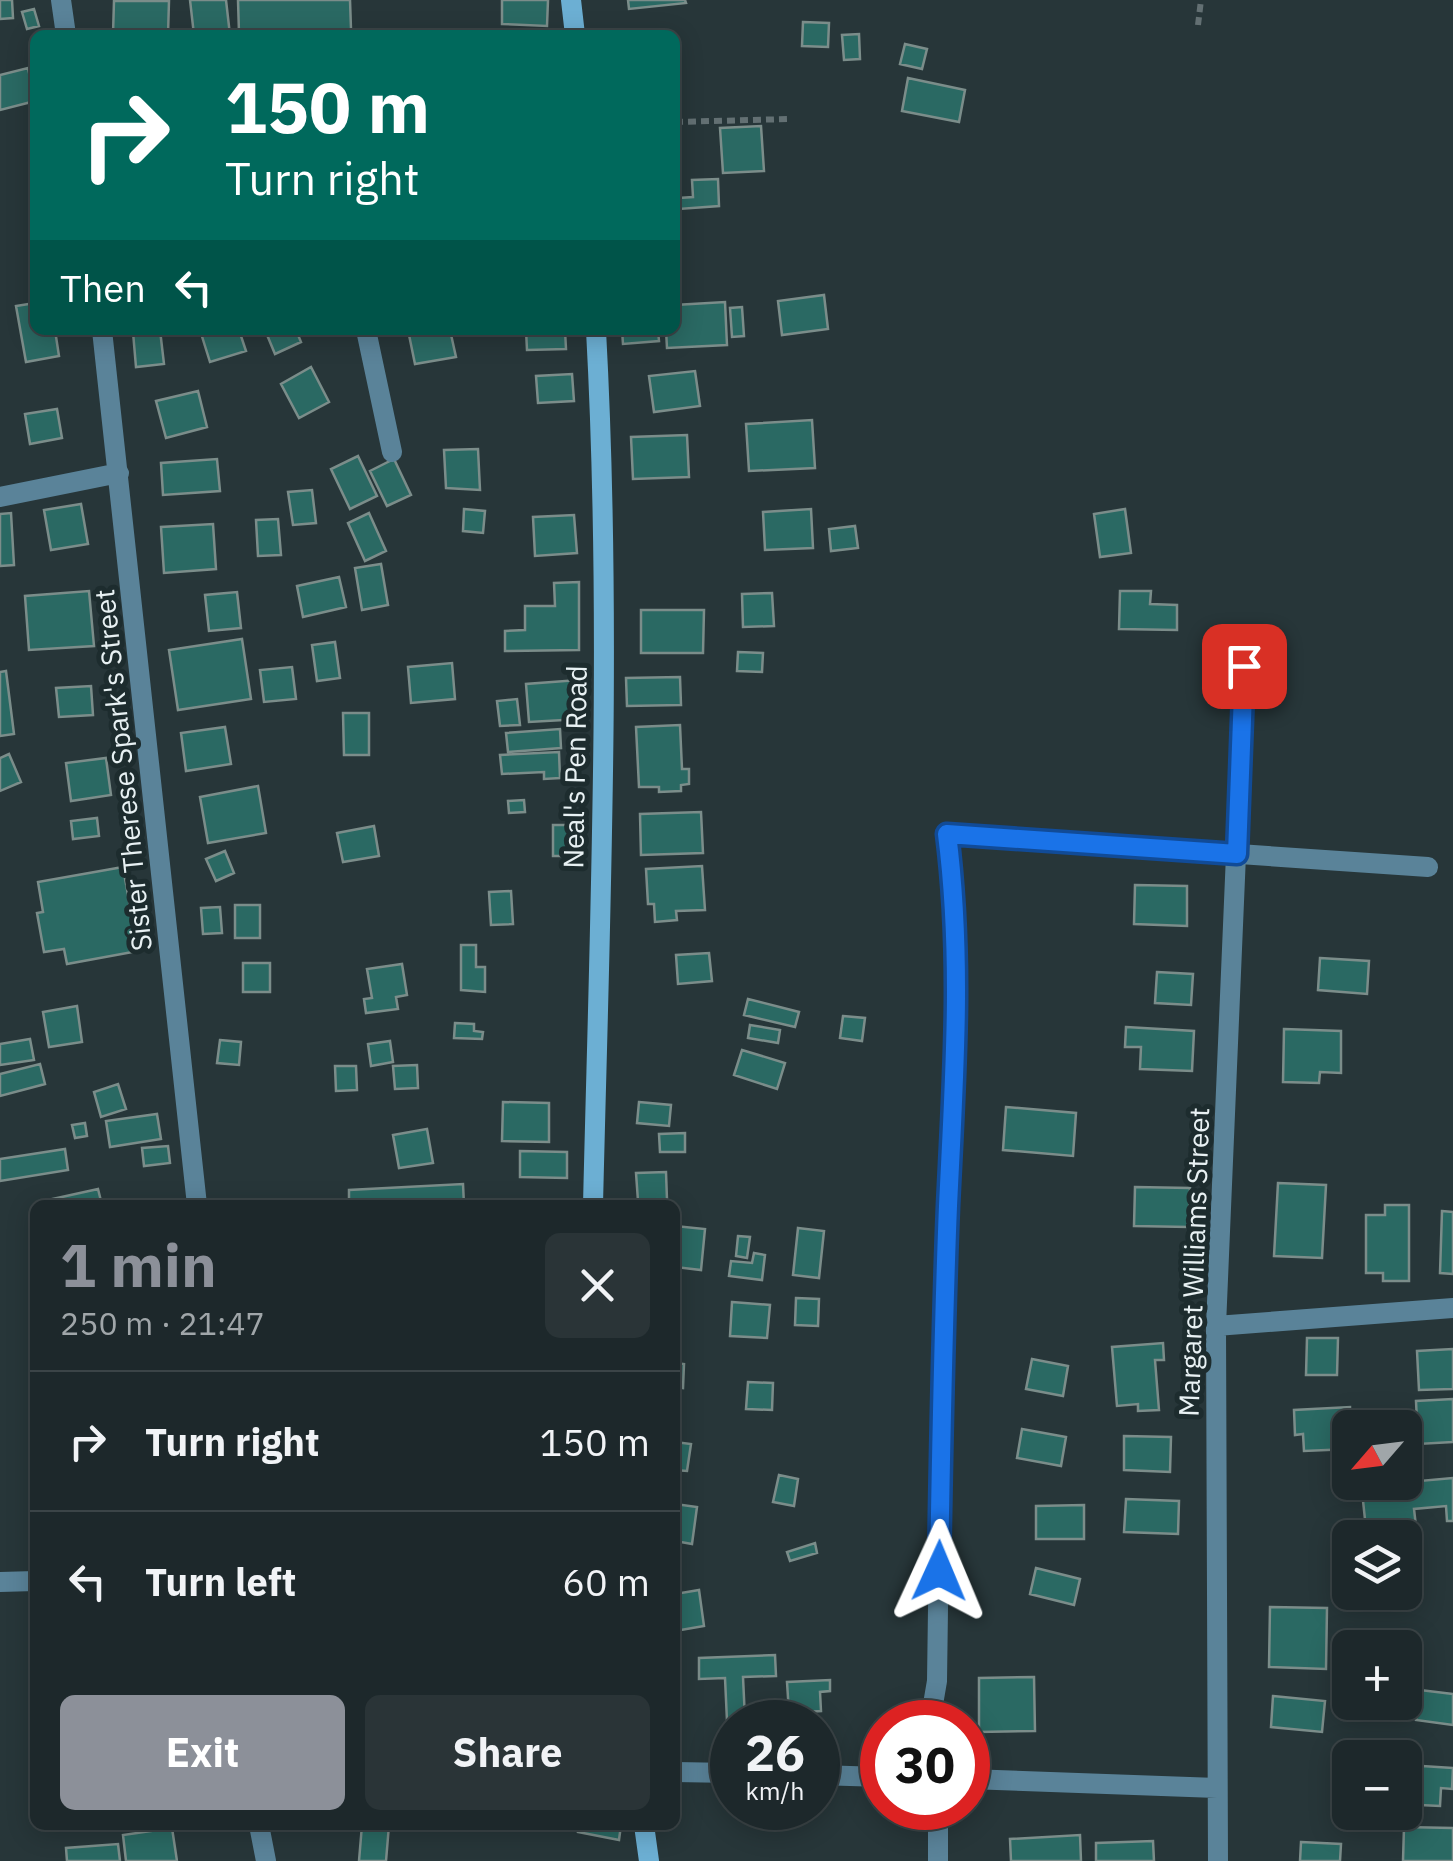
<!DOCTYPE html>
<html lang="en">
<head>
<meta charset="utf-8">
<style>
	:root { --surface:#1d282b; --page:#2a3437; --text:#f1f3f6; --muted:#a0a6a9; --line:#3b4447; --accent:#8c9099 }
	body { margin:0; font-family:"IBM Plex Sans",sans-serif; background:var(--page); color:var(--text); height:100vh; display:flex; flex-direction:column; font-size:38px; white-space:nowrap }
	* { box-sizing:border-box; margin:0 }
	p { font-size:32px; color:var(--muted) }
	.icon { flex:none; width:55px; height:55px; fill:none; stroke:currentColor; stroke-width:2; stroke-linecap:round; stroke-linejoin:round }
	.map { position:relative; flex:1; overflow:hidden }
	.drawer { position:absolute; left:30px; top:1200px; width:650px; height:630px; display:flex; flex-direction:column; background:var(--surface); border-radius:15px; box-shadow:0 5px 25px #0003,0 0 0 2px var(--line) }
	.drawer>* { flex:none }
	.guide { position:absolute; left:30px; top:30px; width:650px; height:305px; border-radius:15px; box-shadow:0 5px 25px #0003,0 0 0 2px var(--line); background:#00695c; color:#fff; overflow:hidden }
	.needle { width:65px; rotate:242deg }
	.buttons { position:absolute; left:1332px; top:1410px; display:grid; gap:20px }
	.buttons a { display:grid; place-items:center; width:90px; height:90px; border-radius:15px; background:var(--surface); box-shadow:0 5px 25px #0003,0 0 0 2px var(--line); font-size:50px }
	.speed { position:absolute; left:710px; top:1700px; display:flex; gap:20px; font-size:50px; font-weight:700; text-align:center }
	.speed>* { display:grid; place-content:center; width:130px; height:130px; border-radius:50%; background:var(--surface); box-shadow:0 5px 25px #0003,0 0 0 2px var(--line); line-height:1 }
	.speed small { font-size:25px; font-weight:400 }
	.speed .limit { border:15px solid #d22; background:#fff; color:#111 }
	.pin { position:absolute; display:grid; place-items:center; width:85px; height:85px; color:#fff; margin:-42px; border-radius:20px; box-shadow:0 5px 15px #0006 }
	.me { position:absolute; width:110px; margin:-55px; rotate:1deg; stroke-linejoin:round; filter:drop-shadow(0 0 8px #0008) }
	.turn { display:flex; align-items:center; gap:35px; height:210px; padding:0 30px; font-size:45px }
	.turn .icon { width:130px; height:130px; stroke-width:2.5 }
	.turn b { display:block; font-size:70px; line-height:85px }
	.then { display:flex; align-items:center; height:95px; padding:0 30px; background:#0003; gap:20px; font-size:38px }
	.round { display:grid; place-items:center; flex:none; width:105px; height:105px; border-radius:15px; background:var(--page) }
	.headline { display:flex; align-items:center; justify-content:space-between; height:170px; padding:0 30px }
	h1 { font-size:60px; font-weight:700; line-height:75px; color:var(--accent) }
	.button { display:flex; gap:20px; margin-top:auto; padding:20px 30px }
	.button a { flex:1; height:115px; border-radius:15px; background:var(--accent); color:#fff; font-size:40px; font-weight:700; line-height:115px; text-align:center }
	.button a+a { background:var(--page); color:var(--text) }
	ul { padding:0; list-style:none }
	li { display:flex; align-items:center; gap:30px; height:140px; padding:0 30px; border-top:2px solid var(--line) }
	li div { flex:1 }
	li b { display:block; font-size:38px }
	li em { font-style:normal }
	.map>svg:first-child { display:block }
</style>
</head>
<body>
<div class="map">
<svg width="1453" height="1861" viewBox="0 0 1453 1861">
	<rect width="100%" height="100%" fill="#273639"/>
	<path fill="#2a6963" stroke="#7b8d8a" stroke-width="2.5" d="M0,0H12L13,18L0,19Z
		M190,0H226L230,35H194Z
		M238,0H350L351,29L239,33Z
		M502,0H548L547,26L502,24Z
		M628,0H685L686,3L629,9Z
		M114,1H169L168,35L113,34Z
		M34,9L39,26L27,29L22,12Z
		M803,22L829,23L828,47L802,46Z
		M859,34L860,59L844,60L842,35Z
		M905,44L927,49L922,69L900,64Z
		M28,68L35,101L0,110V75Z
		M908,78L965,90L959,122L902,111Z
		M761,126L764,171L723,173L720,128Z
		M718,179L719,206L679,209V198L693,197L692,180Z
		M824,295L828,329L782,335L778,301Z
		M725,302L727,345L667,348L666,330H675V305Z
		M35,303V330H55L59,356L26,362L16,306Z
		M742,307L744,336L732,337L730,308Z
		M160,330L164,364L136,367L133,332Z
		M200,330H239L246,351L210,362Z
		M265,330H296L301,342L275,354Z
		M408,330H450L456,357L415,364Z
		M526,330H565L566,349L527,350Z
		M622,330H658L659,341L623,344Z
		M311,367L329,402L299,418L281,384Z
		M695,371L700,406L654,412L649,376Z
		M572,374L574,401L538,403L536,376Z
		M198,391L207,427L166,438L156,401Z
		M57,409L62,438L30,444L25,414Z
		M812,420L815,468L749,471L746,424Z
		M687,435L689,477L633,479L631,437Z
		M478,449L480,490L446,488L444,450Z
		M358,456L377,496L350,509L331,469Z
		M217,459L220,491L163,495L161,463Z
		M394,459L411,495L387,506L370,471Z
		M312,490L316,523L293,525L288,492Z
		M81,504L88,544L51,550L44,510Z
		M464,509L485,511L483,533L463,531Z
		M811,509L813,548L765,550L763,512Z
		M1125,509L1131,553L1100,557L1094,514Z
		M11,513L14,565L0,566V514Z
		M369,513L386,551L365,561L348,523Z
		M574,515L577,553L535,556L533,517Z
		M278,519L281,555L258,556L256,520Z
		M213,524L216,569L164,573L161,527Z
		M855,526L858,548L831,551L829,529Z
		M381,564L388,605L362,610L355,568Z
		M339,577L346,607L303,617L297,586Z
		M579,582V650L505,651V631L525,630V606H555L554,583Z
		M89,591L94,646L29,650L25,596Z
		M1120,591H1151L1150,604L1177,605V630L1119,629Z
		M237,592L241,628L209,631L205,595Z
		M772,593L774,626L743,627L742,594Z
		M641,610H704L703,653H641Z
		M242,639L251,699L178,710L169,650Z
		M335,642L340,678L317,681L312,645Z
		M738,652L763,653L762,672L737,671Z
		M452,663L455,699L411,703L408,667Z
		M292,667L296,699L264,702L260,670Z
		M6,671L14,734L0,736V672Z
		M680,677L681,705L627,706L626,678Z
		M578,680L581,719L529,722L526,684Z
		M91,686L93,715L59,717L56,688Z
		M517,699L520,725L500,726L497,701Z
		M343,713H369V755H344Z
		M680,725L682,769H689V784L681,785V791L659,792V787H639L636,727Z
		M225,727L231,764L186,771L181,733Z
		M560,729L561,748L508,752L506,733Z
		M559,752L560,778L544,779V772L502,774L500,755Z
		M9,754L21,782L0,791V758Z
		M106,758L111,795L71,801L66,763Z
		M258,786L266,833L208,843L200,797Z
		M524,800L525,812L509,813L508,801Z
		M701,812L703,853L641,855L640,814Z
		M97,818L99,836L73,839L71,821Z
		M553,825H576L575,856H553Z
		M374,826L379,856L343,862L337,833Z
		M225,851L234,873L216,881L206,859Z
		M702,866L705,910L676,911L677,920L655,922L654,904H648L646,869Z
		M123,867L138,951L67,964L64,949L44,952L37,913L43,912L38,882Z
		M1135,885L1187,886V926L1134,924Z
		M511,891L513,924L491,925L489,892Z
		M235,905H260V938H235Z
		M220,907L222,933L203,934L201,908Z
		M461,945H476V967H485V992L461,990Z
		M709,953L712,981L678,984L676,955Z
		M1320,958L1369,961L1367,994L1318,990Z
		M243,963H270V992H243Z
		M402,964L407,995L396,997L398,1009L366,1013L364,999L372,998L367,969Z
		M1157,972L1193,974L1191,1005L1155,1003Z
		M748,999L799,1012L795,1027L744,1015Z
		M77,1006L82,1042L49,1047L43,1012Z
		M843,1016L865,1018L862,1041L840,1038Z
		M455,1023L474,1024V1031L483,1032L482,1039L454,1038Z
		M750,1025L780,1030L778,1043L748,1038Z
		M1126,1027L1194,1031L1192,1071L1140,1069L1141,1047H1125Z
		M1284,1029L1341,1031V1073L1320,1072L1319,1083L1283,1082Z
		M30,1039L34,1060L0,1065V1044Z
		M220,1040L241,1042L239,1065L217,1063Z
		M390,1041L393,1062L371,1066L368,1044Z
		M742,1050L785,1063L777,1089L734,1075Z
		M40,1064L45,1084L0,1096V1074Z
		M417,1065L418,1088L395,1089L393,1066Z
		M335,1066H356L357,1090L336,1091Z
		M118,1084L126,1109L101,1117L94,1092Z
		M503,1102L549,1103V1142L502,1141Z
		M639,1102L671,1105L669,1126L637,1123Z
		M1006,1107L1076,1113L1073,1156L1003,1150Z
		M157,1114L161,1139L110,1147L106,1121Z
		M85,1123L87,1136L75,1138L72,1125Z
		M427,1129L433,1163L399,1168L393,1135Z
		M685,1133V1152H660L659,1134Z
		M168,1146L170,1163L144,1166L142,1148Z
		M65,1149L68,1170L0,1181V1159Z
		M520,1151L567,1152V1178L520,1177Z
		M666,1172L667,1200L638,1201L636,1173Z
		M1278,1183L1326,1185L1322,1258L1274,1256Z
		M463,1184L464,1205H349V1190Z
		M1135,1187L1190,1188L1189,1227L1134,1226Z
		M98,1189L102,1205H49L48,1200Z
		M1385,1205H1409V1281H1383V1273H1366V1215H1385Z
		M1442,1211L1453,1212V1274L1440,1273Z
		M675,1226L705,1229L701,1270L675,1267Z
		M798,1228L824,1231L819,1278L793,1275Z
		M738,1236L750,1237L747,1258L736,1256Z
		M754,1253L765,1255L762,1280L729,1276L731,1261L752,1263Z
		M796,1298L819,1299L818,1326L795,1325Z
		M732,1302L770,1305L767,1338L730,1336Z
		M675,1312H677L678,1348H675Z
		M1307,1338H1338L1337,1375H1306Z
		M1163,1343L1164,1360H1155L1159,1410L1138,1411V1404L1117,1406L1112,1347Z
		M1453,1349V1389L1419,1390L1417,1351Z
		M1032,1359L1068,1366L1063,1396L1026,1389Z
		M675,1363L684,1364L683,1388L675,1387Z
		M748,1382L773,1383L772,1410L746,1409Z
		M1453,1399V1442L1418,1444L1416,1401Z
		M1350,1407V1449L1304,1451L1303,1434L1295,1435L1294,1410Z
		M1022,1429L1066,1437L1061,1466L1017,1458Z
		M1124,1436L1171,1437L1170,1472L1124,1470Z
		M675,1442L691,1444L687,1471L675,1470Z
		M1417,1456L1420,1481L1453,1478V1521H1447L1446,1506L1414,1509L1417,1535L1367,1538L1361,1482H1405V1458Z
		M779,1475L798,1479L794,1506L773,1502Z
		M1126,1499L1179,1501L1178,1534L1124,1532Z
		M675,1504L697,1507L692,1544L675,1541Z
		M1084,1505V1539H1036V1506Z
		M815,1543L817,1553L790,1561L787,1552Z
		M1036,1568L1080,1579L1074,1605L1030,1594Z
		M699,1590L704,1626L675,1631V1594Z
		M1270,1607L1327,1608L1326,1669L1269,1667Z
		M775,1655L776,1676L743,1677L745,1719L727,1721L725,1678L699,1679V1658Z
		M1034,1677L1035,1731L979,1732V1678Z
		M830,1680V1691L820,1692L821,1711L789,1713L787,1682Z
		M1420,1690L1453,1694V1725L1416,1720Z
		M1273,1696L1325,1701L1322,1732L1271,1727Z
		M1422,1766L1453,1768L1452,1789L1441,1788L1440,1806L1420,1805Z
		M362,1825H389L386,1861H359Z
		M579,1825H621L619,1840L578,1832Z
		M1404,1827L1453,1828V1861H1403Z
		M172,1828L177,1861H126L123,1835Z
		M1080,1835L1081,1861H1011L1010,1839Z
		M1153,1841L1154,1861H1096V1843Z
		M1301,1842L1341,1844L1340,1861H1300Z
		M118,1844L120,1861H67L66,1848Z"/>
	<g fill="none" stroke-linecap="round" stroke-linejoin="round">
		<path stroke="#637073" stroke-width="6" stroke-dasharray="8 5" stroke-linecap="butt" d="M1198,25L1201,0
			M675,122L789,119"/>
		<path stroke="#5a8399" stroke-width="20" d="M61,0L66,35
			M102,330L197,1205
			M366,330L392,452
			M0,497L119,473
			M1216,1326L1453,1308
			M0,1582L35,1581
			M930,1722L937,1681C939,1546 940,1411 945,1276C950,1128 965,982 947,834L1428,867
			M675,1772L732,1773
			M818,1775L882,1777
			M968,1779L1217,1788
			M259,1825L266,1861
			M938,1861V1808
			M1218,1861L1216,1326L1244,666"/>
		<path stroke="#6cafd3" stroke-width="20" d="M571,0L575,35
			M593,1205C600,913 612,622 596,330
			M644,1825L649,1861"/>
	</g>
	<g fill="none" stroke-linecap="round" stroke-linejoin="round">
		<defs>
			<path id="route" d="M939,1571C941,1449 943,1328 948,1206C954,1080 963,960 947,834L1237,854L1244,666"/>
		</defs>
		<use href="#route" stroke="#114b97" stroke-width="25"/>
		<use href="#route" stroke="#1a73e8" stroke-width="18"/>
	</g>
	<g text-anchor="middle" stroke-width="10" stroke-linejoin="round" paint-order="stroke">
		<g font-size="28" fill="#e8f1f3" stroke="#1d2c2e">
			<text transform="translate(575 767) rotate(-89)" y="10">Neal's Pen Road</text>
			<text transform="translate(123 770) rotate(-96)" y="10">Sister Therese Spark's Street</text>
			<text transform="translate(1194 1262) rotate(-88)" y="10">Margaret Williams Street</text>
		</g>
	</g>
</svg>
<div class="buttons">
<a><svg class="needle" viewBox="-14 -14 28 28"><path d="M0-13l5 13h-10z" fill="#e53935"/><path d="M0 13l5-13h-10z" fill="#a0a6a9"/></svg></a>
<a><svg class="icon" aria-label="layers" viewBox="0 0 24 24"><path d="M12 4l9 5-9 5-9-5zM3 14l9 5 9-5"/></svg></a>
<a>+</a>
<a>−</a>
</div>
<div class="speed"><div>26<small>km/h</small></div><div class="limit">30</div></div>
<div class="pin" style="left:1244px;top:666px;background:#d93025"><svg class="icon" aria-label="arrive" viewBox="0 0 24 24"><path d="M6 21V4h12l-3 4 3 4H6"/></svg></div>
<svg class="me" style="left:939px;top:1571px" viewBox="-20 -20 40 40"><path d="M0-17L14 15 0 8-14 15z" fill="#1a73e8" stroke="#fff" stroke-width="4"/></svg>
<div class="guide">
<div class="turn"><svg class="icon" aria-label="right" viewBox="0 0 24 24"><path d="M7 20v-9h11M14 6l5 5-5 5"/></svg><div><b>150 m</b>Turn right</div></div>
<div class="then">Then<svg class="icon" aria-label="left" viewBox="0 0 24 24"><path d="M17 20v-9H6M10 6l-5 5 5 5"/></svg></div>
</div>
<section class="drawer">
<div class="headline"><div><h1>1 min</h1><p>250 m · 21:47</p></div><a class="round"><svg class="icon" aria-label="close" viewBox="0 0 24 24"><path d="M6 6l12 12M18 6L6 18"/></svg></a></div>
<ul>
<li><svg class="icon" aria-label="right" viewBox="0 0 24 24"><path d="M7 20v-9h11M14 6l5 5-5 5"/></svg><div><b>Turn right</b></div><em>150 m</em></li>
<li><svg class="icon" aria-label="left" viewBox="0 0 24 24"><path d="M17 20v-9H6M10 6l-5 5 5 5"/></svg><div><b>Turn left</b></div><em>60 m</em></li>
</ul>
<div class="button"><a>Exit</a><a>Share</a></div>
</section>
</div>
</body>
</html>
